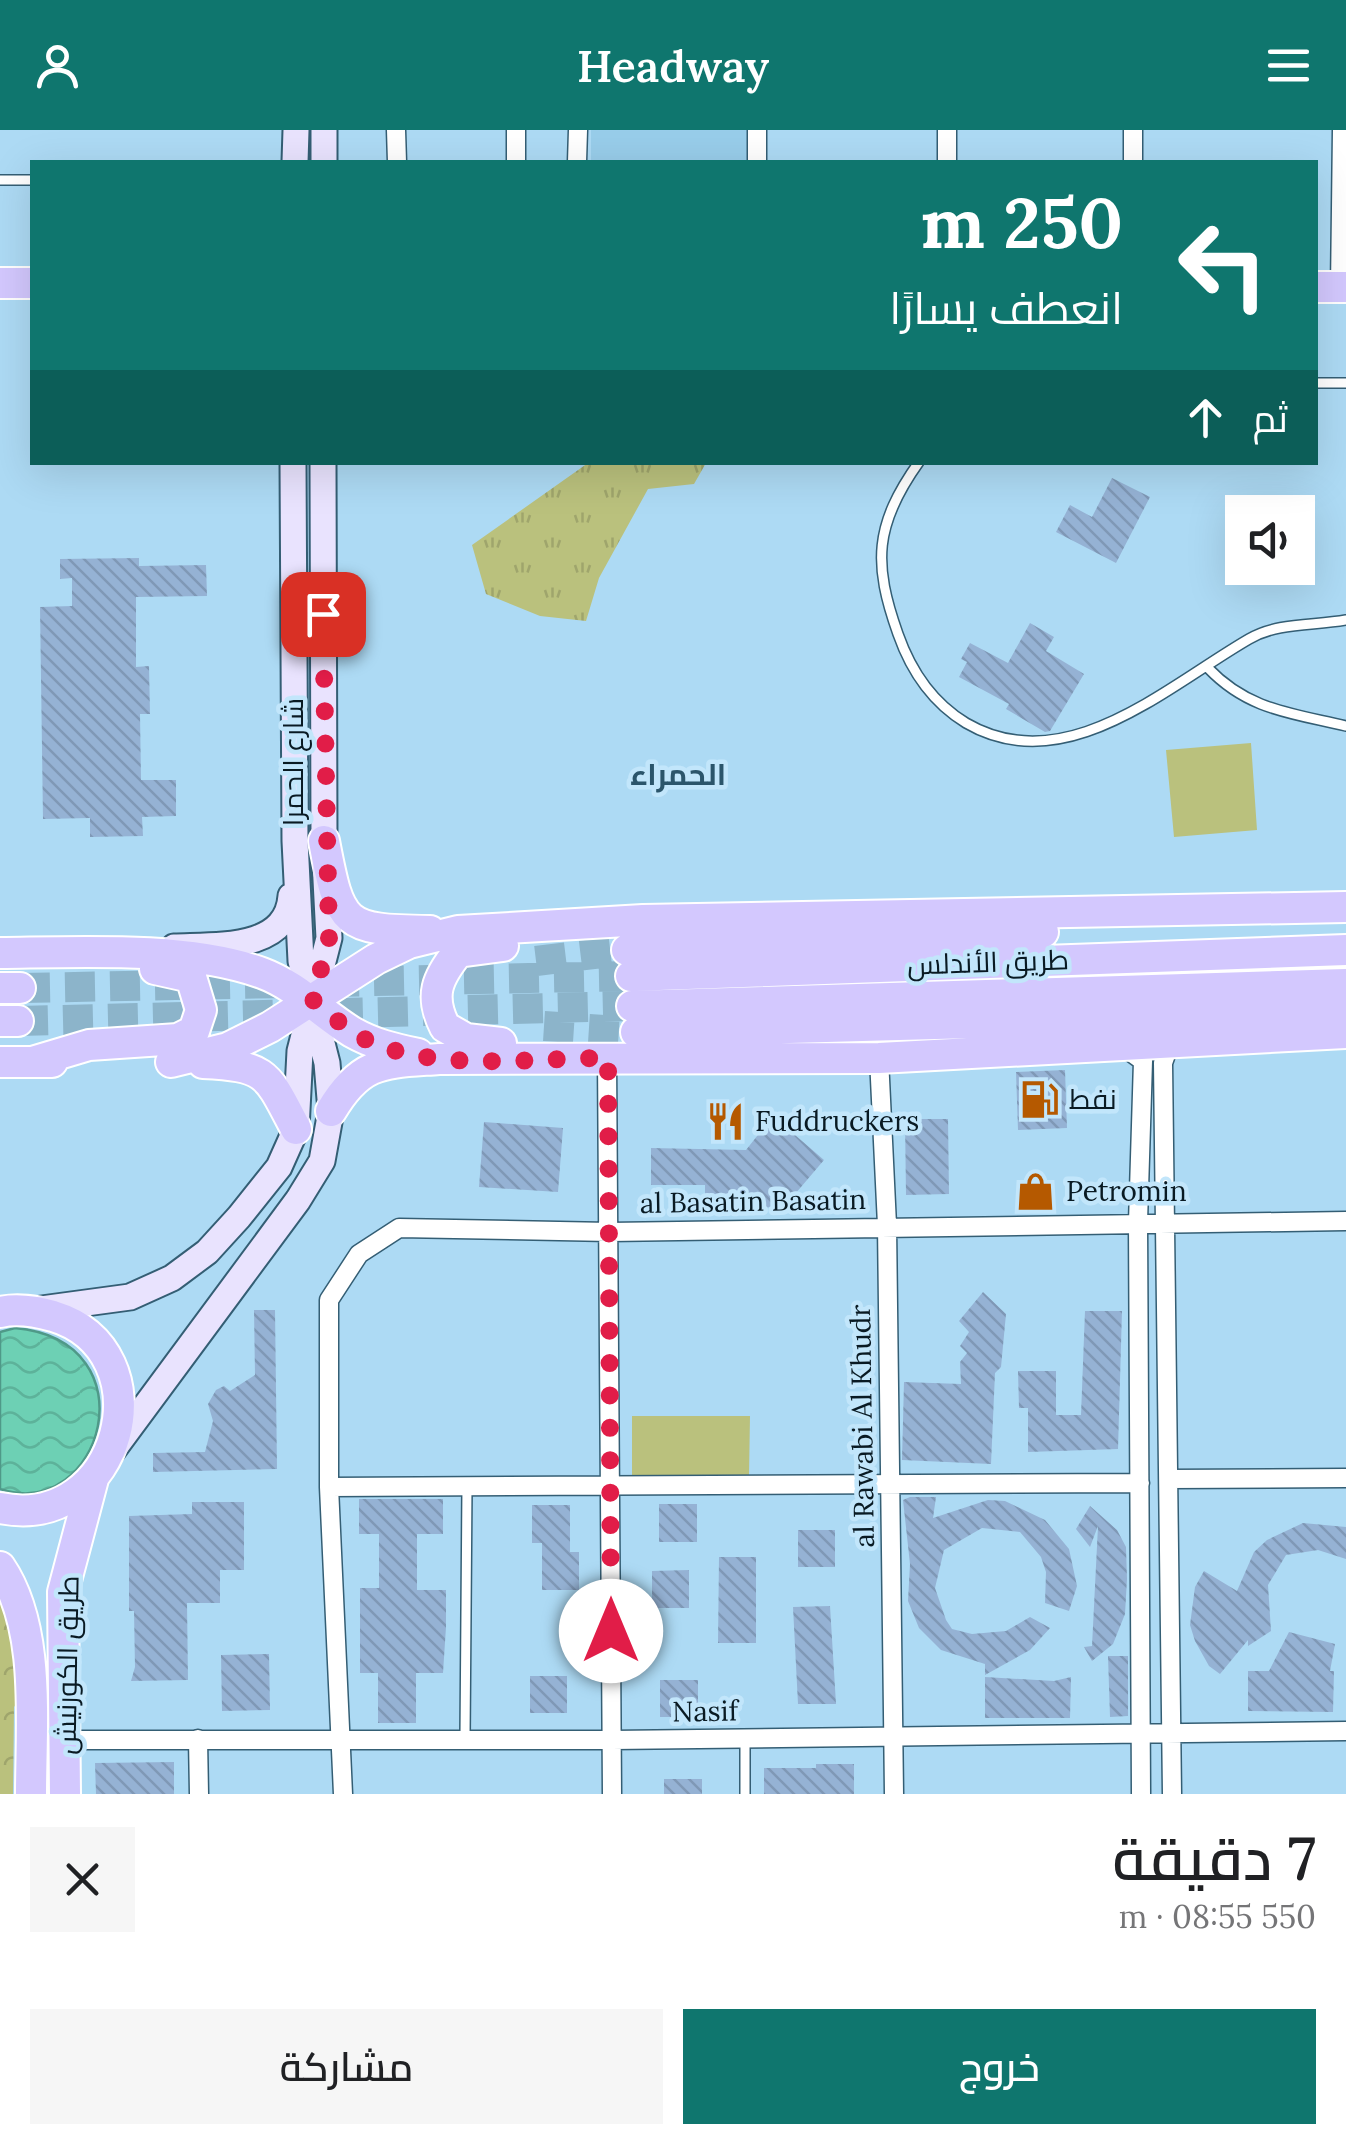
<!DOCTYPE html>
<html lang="ar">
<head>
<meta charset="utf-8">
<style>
	:root { --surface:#fff; --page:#f6f6f6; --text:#202124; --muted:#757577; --accent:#0f766e }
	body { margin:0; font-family:Lora,Cairo,serif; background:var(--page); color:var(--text); direction:rtl; height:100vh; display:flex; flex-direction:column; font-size:38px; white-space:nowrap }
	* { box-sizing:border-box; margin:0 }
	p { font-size:32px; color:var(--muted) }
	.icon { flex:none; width:55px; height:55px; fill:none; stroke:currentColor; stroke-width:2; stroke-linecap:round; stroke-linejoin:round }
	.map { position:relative; height:1664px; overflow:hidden; direction:ltr }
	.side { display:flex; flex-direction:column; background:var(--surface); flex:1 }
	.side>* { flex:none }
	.guide { position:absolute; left:30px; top:30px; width:1288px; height:305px; border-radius:0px; box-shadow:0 10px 40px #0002; direction:rtl; background:#0f766e; color:#fff; overflow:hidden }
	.tools { position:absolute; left:1225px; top:365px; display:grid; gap:20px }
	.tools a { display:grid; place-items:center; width:90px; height:90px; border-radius:0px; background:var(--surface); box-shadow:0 10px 40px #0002; font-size:50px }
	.pin { position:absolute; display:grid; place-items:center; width:85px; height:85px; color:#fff; margin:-42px; border-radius:20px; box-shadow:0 5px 15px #0006 }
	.me { position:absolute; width:110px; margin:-55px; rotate:0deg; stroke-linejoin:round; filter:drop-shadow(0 0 8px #0008) }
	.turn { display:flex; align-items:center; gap:35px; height:210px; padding:0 30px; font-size:45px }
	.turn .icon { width:130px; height:130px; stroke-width:2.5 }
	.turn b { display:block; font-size:70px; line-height:85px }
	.then { display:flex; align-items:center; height:95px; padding:0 30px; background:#0003; gap:20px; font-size:38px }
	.round { display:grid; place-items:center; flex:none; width:105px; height:105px; border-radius:0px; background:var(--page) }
	.headline { display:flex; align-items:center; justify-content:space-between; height:170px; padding:0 30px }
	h1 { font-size:60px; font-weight:600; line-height:75px }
	.primary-button { display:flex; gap:20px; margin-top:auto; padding:20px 30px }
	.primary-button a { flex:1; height:115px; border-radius:0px; background:var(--accent); color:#fff; font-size:40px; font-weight:600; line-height:115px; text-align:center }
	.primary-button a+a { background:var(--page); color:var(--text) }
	header { display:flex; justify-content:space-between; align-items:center; height:130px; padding:0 30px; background:var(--accent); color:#fff; font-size:45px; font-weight:600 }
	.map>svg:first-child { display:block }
</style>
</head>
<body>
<header><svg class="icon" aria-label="menu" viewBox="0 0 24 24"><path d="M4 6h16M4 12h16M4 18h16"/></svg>Headway<svg class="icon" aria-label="person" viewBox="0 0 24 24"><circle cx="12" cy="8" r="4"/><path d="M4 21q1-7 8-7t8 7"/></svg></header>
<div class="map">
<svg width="1346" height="1664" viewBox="0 0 1346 1664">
	<defs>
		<pattern id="grass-tufts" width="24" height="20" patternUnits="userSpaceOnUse" patternTransform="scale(2.5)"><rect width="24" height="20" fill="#bac17d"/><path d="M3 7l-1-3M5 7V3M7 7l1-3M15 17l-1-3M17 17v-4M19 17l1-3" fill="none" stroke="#9fa56c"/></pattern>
		<pattern id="park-crowns" width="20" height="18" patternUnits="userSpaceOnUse" patternTransform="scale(2.5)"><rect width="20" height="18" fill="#bac17d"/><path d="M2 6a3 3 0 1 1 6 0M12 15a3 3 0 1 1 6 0" fill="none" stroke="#9fa56c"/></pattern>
		<pattern id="water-waves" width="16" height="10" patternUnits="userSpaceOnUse" patternTransform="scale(2.5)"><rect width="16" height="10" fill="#6dd0b4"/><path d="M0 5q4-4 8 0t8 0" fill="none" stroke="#5db29a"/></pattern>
		<pattern id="building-back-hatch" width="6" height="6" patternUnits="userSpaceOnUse" patternTransform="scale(2.5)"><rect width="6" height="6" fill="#95b2d4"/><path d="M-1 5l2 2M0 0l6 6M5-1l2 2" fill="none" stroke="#7f98b6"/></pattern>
	</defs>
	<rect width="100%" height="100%" fill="#addaf4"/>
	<path fill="#98cdea" d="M591,0H747L748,32H591Z"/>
	<path fill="url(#grass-tufts)" d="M588,333H706L694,354L648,359L599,448L586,491L540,486L486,464L472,415Z"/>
	<path fill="url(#park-crowns)" d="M0,1464L13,1507L19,1570L14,1577L13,1664H0Z"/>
	<path fill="#bac17d" d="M1251,613L1257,700L1174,707L1166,620Z
		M632,1286H750L749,1346L632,1347Z"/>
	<path fill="url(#water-waves)" stroke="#4f9988" stroke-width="2.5" d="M15,1198C154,1211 102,1393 0,1359V1202Z"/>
	<path fill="url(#building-back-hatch)" d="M1112,348L1150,367L1116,433L1056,402L1070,375L1092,387Z
		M139,428V436L206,435L207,466L136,467V537L149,536L150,584H140L141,650H176V686L142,687L143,706L90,707V688L43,689L40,477L72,476V448L60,449V429Z
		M1030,493L1054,507L1046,521L1084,544L1050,601L1045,602L1006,579L1009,574L959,547L967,532L961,529L970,513L1008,533Z
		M1065,940L1067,998L1018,1000L1016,942Z
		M773,986L824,1030L784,1077L705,1079V1055H651V1018L746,1020Z
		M905,989H948L949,1064L906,1065Z
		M484,992L563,998L558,1062L479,1057Z
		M983,1162L1006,1184L1001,1237L995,1243L991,1334L902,1330L904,1252L961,1254L960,1232L967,1223L960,1216L969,1202L959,1191Z
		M254,1180H275L277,1339L153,1342V1323L205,1322L213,1291L208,1274L216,1260L224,1256L230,1261L255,1245Z
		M1085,1181H1122L1118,1319L1028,1322V1278H1019L1018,1241H1056V1285H1081Z
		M910,1367H936L933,1388L988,1370L1005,1371L1045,1390L1069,1419L1077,1456L1069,1481L1045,1473L1046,1442L1041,1427L1020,1402L982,1398L944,1420L935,1458L946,1490L952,1499L972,1504L1006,1501L1030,1487L1050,1498L1030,1520L985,1545V1534L941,1520L919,1498L908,1471L910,1434L903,1370Z
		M359,1369H443V1404H417V1460H446V1497L443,1543H416V1593H378V1543H360V1458H379V1404H359Z
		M192,1372H244V1440H220V1473H187L188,1550L131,1551L135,1537L134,1481H129V1386L192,1384Z
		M659,1374H697V1412H659Z
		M532,1375H570V1422H579V1460H542V1413H532Z
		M1090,1376L1117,1400L1126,1417L1127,1449L1125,1484L1113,1514L1092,1531L1084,1517L1092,1516L1098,1396L1090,1417L1076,1399Z
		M1303,1393L1346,1397V1429L1318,1420L1286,1425L1268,1455L1271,1501L1248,1516V1510L1220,1544L1209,1536L1195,1511L1190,1495L1195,1457L1204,1441L1237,1461L1254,1422L1267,1410Z
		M798,1400H835V1437H798Z
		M719,1427H756V1513H718Z
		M689,1440V1478H652V1441Z
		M830,1476L836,1574H798L793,1477Z
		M1289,1502L1335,1514L1330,1541H1334L1333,1582L1248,1581V1541H1269Z
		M269,1524L270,1580L222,1581L221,1525Z
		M1108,1526H1128V1586L1110,1587Z
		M530,1546H567V1583H530Z
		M985,1547L1054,1551L1071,1547L1070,1588H985Z
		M660,1550H698V1587H660Z
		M174,1632V1664H96L95,1633Z
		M816,1634H854V1664H764V1638H816Z
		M664,1649H702V1664H664Z"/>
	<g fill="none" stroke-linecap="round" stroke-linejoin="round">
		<path stroke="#8cb4ca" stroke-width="30" stroke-dasharray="30 15" stroke-linecap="butt" d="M536,831L627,820
			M329,852L631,846
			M20,858L283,853
			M18,891L632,876
			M544,896L636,902"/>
		<defs>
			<path id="service" d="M0,50H32
				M1315,253H1346
				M919,332C874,395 873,434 898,504C911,541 933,573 966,593C1065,651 1166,557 1249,509C1278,492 1314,496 1346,490
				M1208,538C1248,580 1291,583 1346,596
				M465,1608L467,1356
				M745,1664V1608"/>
			<path id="minor" d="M396,0L397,32
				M757,0V32
				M947,0V32
				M1133,0V32
				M516,32V0
				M577,32L578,0
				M1340,157L1342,0
				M1170,913L1163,933L1172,1664
				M1122,916L1143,931L1138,1092L1141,1664
				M607,928L612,1664
				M879,928L887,1095L894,1664
				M1169,1349L1346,1348
				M329,1357L1140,1353
				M198,1609L199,1664
				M65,1610H612L1346,1601
				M343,1664L329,1357V1170L359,1124L399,1098L610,1102L1346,1091"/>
			<path id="secondary" d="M295,32L296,0
				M324,32V0
				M174,817C216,815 287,821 291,766
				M34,1180L130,1167L172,1148L207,1122L239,1087L279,1037L296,999L300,921L329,808L324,711L323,332
				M113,1320L298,1070L322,1031L331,981L327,933L301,831L295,711L293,332"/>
			<path id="primary" d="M0,153H32
				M1315,157H1346
				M324,711C340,796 343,800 430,801
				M627,820L1043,802
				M0,823C79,822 188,816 262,843C297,856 321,883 352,902C373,914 394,919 418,924
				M631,846L1346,820
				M0,858H20
				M632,876L1346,854
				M0,891H18
				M636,902L1346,883
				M501,913L466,909L445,897C429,866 437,848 458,822L503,816
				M0,932H52
				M32,932L89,915L178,909L194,901L201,880L191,847L155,839
				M171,932L228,918L270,897L376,829L409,813L458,801L643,790L1346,777
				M203,933C268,936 267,944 296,999
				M331,981C361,930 384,933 439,929L879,928L1346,903
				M0,1182C18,1178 35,1181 53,1186C168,1221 121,1403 0,1378
				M0,1437C41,1497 31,1593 31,1664
				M65,1664L63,1462L93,1349"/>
		</defs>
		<use href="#service" stroke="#345e74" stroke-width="12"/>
		<use href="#minor" stroke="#345e74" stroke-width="21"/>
		<use href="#secondary" stroke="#345e74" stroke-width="29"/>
		<use href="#primary" stroke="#fff" stroke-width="34"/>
		<use href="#service" stroke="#fff" stroke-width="9"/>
		<use href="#minor" stroke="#fff" stroke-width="18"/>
		<use href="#secondary" stroke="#e9e3fe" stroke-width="25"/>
		<use href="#primary" stroke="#d3c8fe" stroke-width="30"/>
	</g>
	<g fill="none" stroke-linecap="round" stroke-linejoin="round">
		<path stroke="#e11d48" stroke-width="18" stroke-dasharray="0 32.4" d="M323,484L329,808L313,870C334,888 356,908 383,917C452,940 536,928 608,928L611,1501"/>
	</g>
	<defs>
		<symbol id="fuel-bare" viewBox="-9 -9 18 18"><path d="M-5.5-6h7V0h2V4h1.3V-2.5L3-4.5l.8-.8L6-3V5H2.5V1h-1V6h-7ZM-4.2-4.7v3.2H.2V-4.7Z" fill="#b55900" stroke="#c2e6fb" stroke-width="2.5" paint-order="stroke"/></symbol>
		<symbol id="restaurant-bare" viewBox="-9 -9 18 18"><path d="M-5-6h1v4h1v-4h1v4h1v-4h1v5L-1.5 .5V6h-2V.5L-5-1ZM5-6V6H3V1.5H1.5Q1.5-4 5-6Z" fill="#b55900" stroke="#c2e6fb" stroke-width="2.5" paint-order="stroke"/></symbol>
		<symbol id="shop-bare" viewBox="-9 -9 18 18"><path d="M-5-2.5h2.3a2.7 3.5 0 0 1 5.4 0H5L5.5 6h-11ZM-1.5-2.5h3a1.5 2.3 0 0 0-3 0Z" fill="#b55900" stroke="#c2e6fb" stroke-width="2.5" paint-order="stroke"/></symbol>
	</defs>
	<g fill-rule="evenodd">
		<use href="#fuel-bare" x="1012" y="942" width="55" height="55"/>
		<use href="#restaurant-bare" x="698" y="964" width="55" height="55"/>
		<use href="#shop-bare" x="1008" y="1034" width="55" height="55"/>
	</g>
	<g text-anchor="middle" stroke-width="9" stroke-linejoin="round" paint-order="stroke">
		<g font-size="28" fill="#091a23" stroke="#c2e6fb">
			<text transform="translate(293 632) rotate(-90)" y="10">شارع الحمرا</text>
			<text transform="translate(988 832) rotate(-2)" y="10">طريق الأندلس</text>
			<text transform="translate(753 1071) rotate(-1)" y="10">al Basatin Basatin</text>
			<text transform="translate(862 1296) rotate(-91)" y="10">al Rawabi Al Khudr</text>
			<text transform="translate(67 1535) rotate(-89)" y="10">طريق الكورنيش</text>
			<text transform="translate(705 1581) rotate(-1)" y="10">Nasif</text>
		</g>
		<g font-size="28" fill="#091a23" stroke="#c2e6fb" text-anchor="start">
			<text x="1069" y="979">نفط</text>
			<text x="755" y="1001">Fuddruckers</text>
			<text x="1066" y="1071">Petromin</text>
		</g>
		<g font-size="30" font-weight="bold" fill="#2b556b" stroke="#c2e6fb">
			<text x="678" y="655">الحمراء</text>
		</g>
	</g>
</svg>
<div class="tools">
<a><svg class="icon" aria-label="sound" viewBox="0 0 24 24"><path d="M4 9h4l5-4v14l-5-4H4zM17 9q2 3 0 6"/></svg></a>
</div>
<div class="pin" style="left:323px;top:484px;background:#d93025"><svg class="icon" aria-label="arrive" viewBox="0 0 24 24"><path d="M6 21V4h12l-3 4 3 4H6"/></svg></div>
<svg class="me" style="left:611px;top:1501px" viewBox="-20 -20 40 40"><circle r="19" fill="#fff"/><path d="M0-13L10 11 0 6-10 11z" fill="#e11d48"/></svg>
<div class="guide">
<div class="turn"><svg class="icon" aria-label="left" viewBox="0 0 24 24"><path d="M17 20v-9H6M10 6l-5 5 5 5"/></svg><div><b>250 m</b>انعطف يسارًا</div></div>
<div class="then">ثم<svg class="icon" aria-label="ahead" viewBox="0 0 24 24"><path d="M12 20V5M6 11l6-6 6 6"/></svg></div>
</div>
</div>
<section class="side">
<div class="headline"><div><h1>7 دقيقة</h1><p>550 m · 08:55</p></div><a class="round"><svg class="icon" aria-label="close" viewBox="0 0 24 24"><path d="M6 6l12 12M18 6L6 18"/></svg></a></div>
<div class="primary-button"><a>خروج</a><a>مشاركة</a></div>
</section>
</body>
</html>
